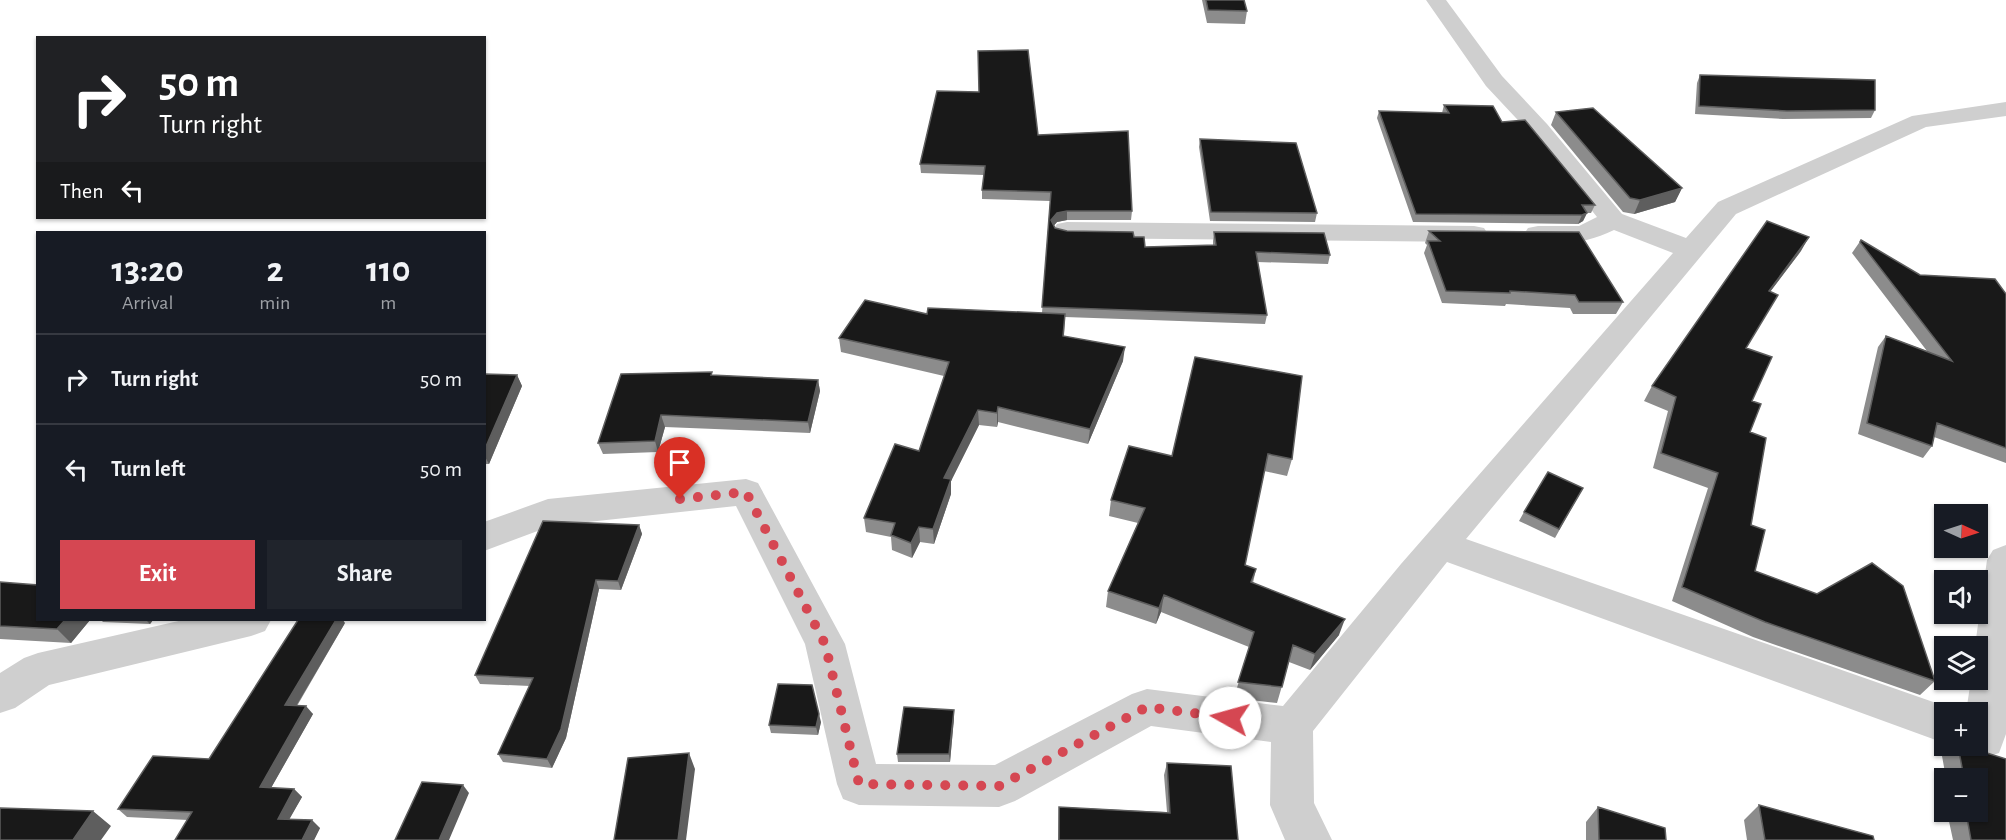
<!DOCTYPE html>
<html lang="en">
<head>
<meta charset="utf-8">
<style>
	:root { --surface:#171b24; --page:#20242c; --text:#f1f3f6; --muted:#9ea1a6; --line:#363941; --accent:#d54752 }
	body { margin:0; font-family:"Alegreya Sans",sans-serif; background:var(--page); color:var(--text); height:100vh; display:flex; flex-direction:column; font-size:22px; white-space:nowrap }
	* { box-sizing:border-box; margin:0 }
	p { font-size:20px; color:var(--muted) }
	.icon { flex:none; width:33px; height:33px; fill:none; stroke:currentColor; stroke-width:2; stroke-linecap:round; stroke-linejoin:round }
	.map { position:relative; flex:1; overflow:hidden }
	.side { position:absolute; left:36px; top:231px; width:450px; height:390px; display:flex; flex-direction:column; background:var(--surface); border-radius:0px; box-shadow:0 2px 4px #0004 }
	.side>* { flex:none }
	.guide { position:absolute; left:36px; top:36px; width:450px; height:183px; border-radius:0px; box-shadow:0 2px 4px #0004; background:#202124; color:#fff; overflow:hidden }
	.needle { width:39px; rotate:93deg }
	.controls { position:absolute; left:1934px; top:504px; display:grid; gap:12px }
	.controls a { display:grid; place-items:center; width:54px; height:54px; border-radius:0px; background:var(--surface); box-shadow:0 2px 4px #0004; font-size:30px }
	.pin { position:absolute; display:grid; place-items:center; width:51px; height:51px; color:#fff; margin:-62px -26px; border-radius:50% 50% 50% 0; rotate:-45deg; box-shadow:0 0 6px #0007 }
	.pin .icon { rotate:45deg }
	.me { position:absolute; width:66px; margin:-33px; rotate:277deg; stroke-linejoin:round; filter:drop-shadow(0 0 4px #0008) }
	.turn { display:flex; align-items:center; gap:21px; height:126px; padding:0 24px; font-size:27px }
	.turn .icon { width:78px; height:78px; stroke-width:2.5 }
	.turn b { display:block; font-size:42px; line-height:51px }
	.then { display:flex; align-items:center; height:57px; padding:0 24px; background:#0003; gap:12px; font-size:22px }
	.eta { display:flex; justify-content:space-evenly; align-items:center; height:102px; text-align:center }
	.eta b { font-size:36px; font-weight:600; line-height:42px }
	.cta { display:flex; gap:12px; margin-top:auto; padding:12px 24px }
	.cta a { flex:1; height:69px; border-radius:0px; background:var(--accent); color:#fff; font-size:24px; font-weight:600; line-height:69px; text-align:center }
	.cta a+a { background:var(--page); color:var(--text) }
	ul { padding:0; list-style:none }
	li { display:flex; align-items:center; gap:18px; height:90px; padding:0 24px; border-top:2px solid var(--line) }
	li div { flex:1 }
	li b { display:block; font-size:22px }
	li em { font-style:normal }
	.map>svg:first-child { display:block }
</style>
</head>
<body>
<div class="map">
<svg width="2006" height="840" viewBox="0 0 2006 840">
	<rect width="100%" height="100%" fill="#fff"/>
	<g fill="none" stroke-linecap="round" stroke-linejoin="round">
		<path fill="#cfcfcf" fill-rule="evenodd" d="M1426,0H1446L1502,76L1547,124L1622,214L1686,238L1718,202L1912,116L2006,102V116L1926,127L1736,214L1466,539L1959,711L1960,712H1944V743L1447,562L1313,731L1314,803L1332,840H1285L1270,805L1271,742L1151,726L1015,801L999,807L859,805L843,799L837,784L805,644L736,506L551,526L484,551V522L548,499L746,479L758,483L845,644L876,764L995,765L1132,694L1147,689L1283,706L1401,564L1673,253L1614,230C1588,243 1558,247 1528,240L1524,234L1528,228L1538,226H1579L1597,217L1531,134L1486,86Z
			M1067,222L1474,226L1484,228L1488,234L1484,240L1474,242L1067,238L1057,236L1053,230L1057,224Z
			M2006,545V734L1999,753L1984,758L1962,750L1960,746H1977V712H1966L1971,680H1977L1975,646L1987,560L1993,550Z
			M183,620H271L265,631L251,636L49,685L15,708L0,713V673L24,658L38,653Z"/>
	</g>
	<path fill="#8c8c8c" d="M1202,0H1244L1247,11L1245,24L1207,23Z
		M1700,75L1875,110L1871,118L1783,119L1695,114L1697,83Z
		M1444,105L1502,122L1595,205L1591,213H1587L1583,221L1578,224L1413,222L1377,118L1379,111L1442,113Z
		M1556,112L1682,188L1675,202L1634,214L1623,212L1551,125Z
		M1038,135L1132,211L1131,220H1067L1057,222L1054,225L1055,228L1067,231L1134,237L1145,247L1213,245V241L1214,232L1330,255L1328,264L1257,262L1267,315L1265,324L1065,317L1064,336L1123,361L1088,444L998,422L997,427L979,425L951,481V494L934,544L920,542L912,558L892,550L891,537L866,532L864,518L919,451L944,376L841,352L839,338L927,314L1042,313L1050,201L982,199V190L984,175L921,173L920,164Z
		M1200,139L1317,213L1315,222L1210,221L1199,147Z
		M1429,231L1623,302L1616,314H1573L1570,308L1506,304L1505,306L1442,303L1424,253L1427,245L1425,243Z
		M1861,240L1920,275L2006,294V463L1934,437L1932,446L1923,458L1858,434L1878,347L1886,336L1927,351L1852,253Z
		M1801,251L1770,292L1746,348L1752,401L1750,432L1751,525L1755,571L1935,681L1920,695L1753,637L1672,601L1708,488L1653,468L1668,411L1644,401L1652,386Z
		M1195,357L1292,459L1287,476L1264,471L1245,565L1256,569L1253,583L1339,635L1310,670L1289,662L1277,703L1234,698L1249,647L1161,612L1156,624L1106,607L1108,591L1138,523L1109,516L1111,500L1172,456Z
		M484,374L517,375L522,386L489,464H484Z
		M713,375L818,380L820,391L810,433L665,427L658,452L603,454L598,443Z
		M1583,488L1555,538L1519,521L1524,512Z
		M639,525L642,534L621,590L599,589L566,738L552,768L503,762L498,754L530,686L480,684L475,675Z
		M0,582L90,620L71,643L0,639Z
		M101,620H153L150,624L103,622Z
		M345,623L297,706L313,714L271,788L294,789L302,797L289,819L320,828L314,840H175L188,820L127,817L118,809L209,759Z
		M954,710V718L950,762H898L897,754Z
		M821,722L818,735L771,733L769,725Z
		M1954,746H1965L2006,840H1953L1947,812H1977V778H1946L1942,756Z
		M1167,763L1238,840H1058L1059,807L1167,812L1164,775Z
		M1759,805L1874,840H1747L1744,820Z
		M1598,807L1666,840H1586V822Z"/>
	<path fill="#5e5e5e" d="M1682,188L1675,202L1634,214L1640,200Z
		M1067,211V220L1057,222L1051,229V220L1057,213Z
		M1587,213L1583,221L1578,224L1582,215Z
		M1809,237L1801,251L1760,305L1769,291Z
		M1125,347L1123,361L1088,444L1090,429Z
		M517,375L522,386L489,464L484,455V451Z
		M818,380L820,391L810,433L808,422Z
		M998,407V422L997,427V413Z
		M978,410L979,425L951,481V494L934,544L933,529L944,478Z
		M661,415L665,427L658,452L655,441Z
		M639,525L642,534L621,590L618,581Z
		M919,527L920,542L912,558L911,543Z
		M596,580L599,589L566,738L552,768L547,759Z
		M1164,595L1161,612L1156,624L1159,608Z
		M1345,619L1339,635L1310,670L1315,654Z
		M65,620H90L71,643L57,629Z
		M146,620H153L150,624Z
		M336,620H343L345,623L292,713L285,705Z
		M306,706L313,714L267,795L260,787Z
		M954,710V718L950,762L949,754Z
		M819,714L821,722L818,735L816,727Z
		M689,753L695,769L686,840H678Z
		M463,785L469,793L449,840H439Z
		M294,789L302,797L285,827L278,819Z
		M93,811L111,826L101,840H73Z
		M312,820L320,828L314,840H302Z"/>
	<path fill="#191919" stroke="#5e5e5e" stroke-width="1.5" d="M1206,0H1244L1247,11L1208,10Z
		M1028,50L1038,135L1128,131L1132,211H1067L1057,213L1051,220L1055,228L1067,231L1133,232L1134,237H1144L1145,247L1216,245L1214,232L1324,233L1330,255L1256,252L1267,315L1042,307L1051,192L982,190L985,166L920,164L937,91L979,92L978,51Z
		M1700,75L1875,80V110L1787,111L1699,106Z
		M1444,105L1493,106L1502,122L1525,120L1595,205H1582L1587,213L1582,215L1416,214L1379,111L1449,113Z
		M1593,108L1682,188L1640,200L1630,198L1556,112Z
		M1200,139L1296,143L1317,213L1211,212Z
		M1767,221L1809,237L1769,291L1778,295L1746,348L1772,357L1752,401L1761,404L1750,432L1766,438L1751,525L1765,530L1755,571L1817,594L1872,563L1903,586L1935,681L1765,622L1682,587L1718,473L1661,453L1676,397L1652,386Z
		M1429,231L1579,232L1623,302H1579L1575,295L1510,291V293L1446,291L1428,241H1440Z
		M1861,240L1920,275L1995,279L2006,294V448L1937,423L1932,446L1867,423L1886,336L1952,361L1860,242Z
		M865,300L927,314L928,308L1065,314L1063,336L1125,347L1090,429L998,407L997,413L978,410L944,478L951,479L933,529L919,527L911,543L891,535L895,523L864,518L895,444L919,451L949,362L839,338Z
		M1195,357L1302,376L1292,459L1268,454L1245,565L1256,569L1251,582L1345,619L1315,654L1293,645L1282,687L1238,682L1254,632L1164,595L1159,608L1108,591L1145,508L1111,500L1129,446L1172,456Z
		M712,372L711,375L818,380L808,422L661,415L655,441L598,443L621,374Z
		M484,374L517,375L484,451Z
		M1548,472L1583,488L1559,529L1524,512Z
		M543,521L639,525L618,581L596,580L561,729L547,759L498,754L533,678L475,675Z
		M0,582L38,585V620H65L57,629L0,626Z
		M298,620H336L285,705L306,706L260,787L294,789L278,819L312,820L302,840H175L192,812L118,809L153,756L209,759Z
		M778,684L812,685L819,714L816,727L769,725Z
		M904,707L954,710L949,754H897Z
		M1958,746H1965L2006,759V840H1971L1966,812H1977V778H1964Z
		M689,753L678,840H614L628,758Z
		M1167,763L1231,766L1238,840H1059V807L1170,813Z
		M422,782L463,785L439,840H395Z
		M1759,805L1873,836L1874,840H1765Z
		M1598,807L1665,828L1666,840H1599Z
		M0,808L93,811L73,840H0Z"/>
	<g fill="none" stroke-linecap="round" stroke-linejoin="round">
		<path stroke="#d54752" stroke-width="10" stroke-dasharray="0 18" d="M680,499L746,492L825,644L859,784L999,786L1147,707L1230,718"/>
	</g>
</svg>
<div class="controls">
<a><svg class="needle" viewBox="-14 -14 28 28"><path d="M0-13l5 13h-10z" fill="#e53935"/><path d="M0 13l5-13h-10z" fill="#9ea1a6"/></svg></a>
<a><svg class="icon" aria-label="sound" viewBox="0 0 24 24"><path d="M4 9h4l5-4v14l-5-4H4zM17 9q2 3 0 6"/></svg></a>
<a><svg class="icon" aria-label="layers" viewBox="0 0 24 24"><path d="M12 4l9 5-9 5-9-5zM3 14l9 5 9-5"/></svg></a>
<a>+</a>
<a>−</a>
</div>
<div class="pin" style="left:680px;top:499px;background:#d93025"><svg class="icon" aria-label="arrive" viewBox="0 0 24 24"><path d="M6 21V4h12l-3 4 3 4H6"/></svg></div>
<svg class="me" style="left:1230px;top:718px" viewBox="-20 -20 40 40"><circle r="19" fill="#fff"/><path d="M0-13L10 11 0 6-10 11z" fill="#d54752"/></svg>
<div class="guide">
<div class="turn"><svg class="icon" aria-label="right" viewBox="0 0 24 24"><path d="M7 20v-9h11M14 6l5 5-5 5"/></svg><div><b>50 m</b>Turn right</div></div>
<div class="then">Then<svg class="icon" aria-label="left" viewBox="0 0 24 24"><path d="M17 20v-9H6M10 6l-5 5 5 5"/></svg></div>
</div>
<section class="side">
<div class="eta">
<div><b>13:20</b><p>Arrival</p></div>
<div><b>2</b><p>min</p></div>
<div><b>110</b><p>m</p></div>
</div>
<ul>
<li><svg class="icon" aria-label="right" viewBox="0 0 24 24"><path d="M7 20v-9h11M14 6l5 5-5 5"/></svg><div><b>Turn right</b></div><em>50 m</em></li>
<li><svg class="icon" aria-label="left" viewBox="0 0 24 24"><path d="M17 20v-9H6M10 6l-5 5 5 5"/></svg><div><b>Turn left</b></div><em>50 m</em></li>
</ul>
<div class="cta"><a>Exit</a><a>Share</a></div>
</section>
</div>
</body>
</html>
